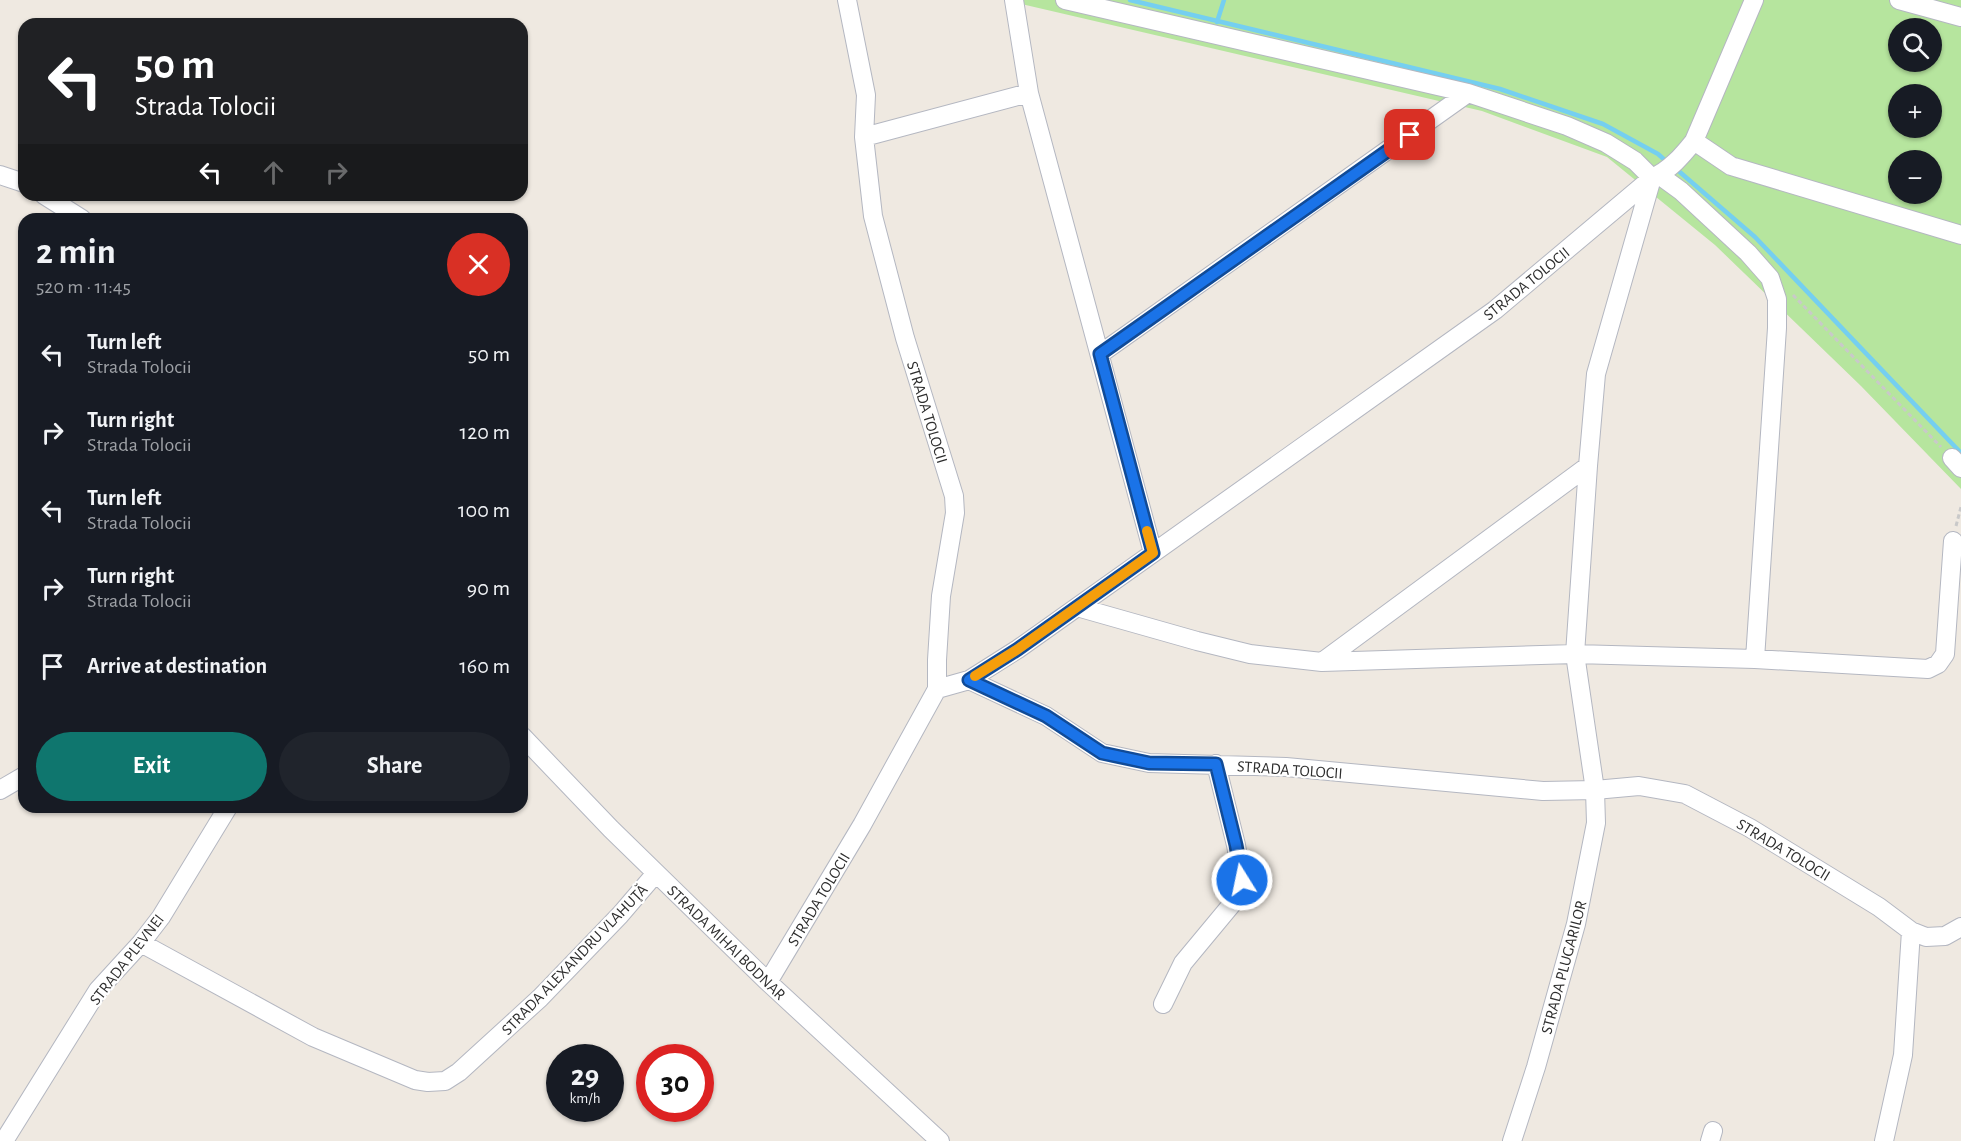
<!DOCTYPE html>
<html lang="en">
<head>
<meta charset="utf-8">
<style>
	:root { --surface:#171b24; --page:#20242c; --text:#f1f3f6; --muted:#9ea1a6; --accent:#0f766e }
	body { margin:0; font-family:"Alegreya Sans",sans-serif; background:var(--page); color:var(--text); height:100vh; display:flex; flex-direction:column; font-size:22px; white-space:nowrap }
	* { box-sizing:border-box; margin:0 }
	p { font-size:20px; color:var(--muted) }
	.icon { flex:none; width:33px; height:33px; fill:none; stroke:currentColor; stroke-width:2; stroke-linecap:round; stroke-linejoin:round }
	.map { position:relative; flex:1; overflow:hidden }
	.drawer { position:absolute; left:18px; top:213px; width:510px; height:600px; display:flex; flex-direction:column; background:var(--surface); border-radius:18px; box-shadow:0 2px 4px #0004 }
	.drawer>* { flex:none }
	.guide { position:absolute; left:18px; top:18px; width:510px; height:183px; border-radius:18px; box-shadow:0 2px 4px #0004; background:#202124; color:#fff; overflow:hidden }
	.tools { position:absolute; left:1888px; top:18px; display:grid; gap:12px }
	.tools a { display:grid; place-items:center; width:54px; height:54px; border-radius:50%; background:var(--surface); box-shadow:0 2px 4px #0004; font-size:30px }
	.speed { position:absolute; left:546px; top:1044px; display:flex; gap:12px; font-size:30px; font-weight:700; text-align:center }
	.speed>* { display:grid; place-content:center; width:78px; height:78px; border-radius:50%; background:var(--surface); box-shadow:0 2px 4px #0004; line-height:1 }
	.speed small { font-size:15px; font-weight:400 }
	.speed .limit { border:9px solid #d22; background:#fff; color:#111 }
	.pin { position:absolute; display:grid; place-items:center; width:51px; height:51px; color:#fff; margin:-26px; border-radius:12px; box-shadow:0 3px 9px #0006 }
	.me { position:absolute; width:66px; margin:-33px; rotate:350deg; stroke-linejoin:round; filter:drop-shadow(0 0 4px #0008) }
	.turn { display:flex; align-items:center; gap:21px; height:126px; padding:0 18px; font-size:27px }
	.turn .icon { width:78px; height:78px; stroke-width:2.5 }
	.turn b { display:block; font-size:42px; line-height:51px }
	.lanes { display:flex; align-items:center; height:57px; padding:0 18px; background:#0003; justify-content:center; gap:30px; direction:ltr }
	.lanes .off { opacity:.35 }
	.round { display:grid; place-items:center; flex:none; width:63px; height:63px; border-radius:32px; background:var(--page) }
	.overview { display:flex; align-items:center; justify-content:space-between; height:102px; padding:0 18px }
	h1 { font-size:36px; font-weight:600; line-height:45px }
	.action { display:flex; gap:12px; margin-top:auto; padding:12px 18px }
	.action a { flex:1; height:69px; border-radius:36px; background:var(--accent); color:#fff; font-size:24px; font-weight:600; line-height:69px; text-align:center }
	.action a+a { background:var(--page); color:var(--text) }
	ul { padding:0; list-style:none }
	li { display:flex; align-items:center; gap:18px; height:78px; padding:0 18px }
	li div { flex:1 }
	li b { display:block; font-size:22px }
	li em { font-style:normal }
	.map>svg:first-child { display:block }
</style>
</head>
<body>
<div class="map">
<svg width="1961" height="1141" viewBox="0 0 1961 1141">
	<rect width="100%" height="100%" fill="#efe9e1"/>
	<path fill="#b6e59e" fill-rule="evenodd" d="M1004,0H1961V489L1861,386L1715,245L1607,157L1482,111ZM1899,28H1932V62H1899ZM1899,94H1932V128H1899ZM1899,160H1932V194H1899Z"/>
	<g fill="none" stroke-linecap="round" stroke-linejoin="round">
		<path stroke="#75cff0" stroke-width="4.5" d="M1130,0L1500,89L1603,124L1658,154L1667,162
			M1217,22L1224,0
			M1674,167L1755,237L1961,453"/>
		<defs>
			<path id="street" d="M1014,0L1029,93L1153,553
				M1065,0L1468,93L1567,126L1606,143L1635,161L1652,178C1670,170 1682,156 1694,141
				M1754,0L1694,141L1731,166L1961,235
				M1899,0L1961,17
				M864,137L1029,93
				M0,175L24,183
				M1659,175L1681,191L1748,253L1770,278L1777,299V328L1755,659
				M44,195L82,219
				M1100,354L1468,93
				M1952,458L1961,468
				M1077,607L1197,641L1250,654L1322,662L1575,654L1755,659L1928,669L1938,664L1945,654L1953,541
				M1322,662L1588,466
				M969,680L1046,716L1102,753L1149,763L1286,767L1543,791L1595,790L1639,786L1685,794L1750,828L1879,907L1911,931L1926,937L1945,936L1961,927
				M937,689L969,680L1018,649L1495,310L1652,178
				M522,736L611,829L768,982L940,1141
				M0,790L24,776
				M141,943L313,1037L415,1080L428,1082L445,1081L459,1072L540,998L620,915L656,873
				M768,982L862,825L937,689V660L941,596L955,513L954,496L905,338L873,216L864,137L866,95L847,0
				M1163,1004L1183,963L1232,904L1242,880L1236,845L1216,764
				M4,1141L98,990L141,943L161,917L228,807
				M1512,1141L1536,1067L1576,924L1596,823L1595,790L1575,654L1588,466L1596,374L1652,178
				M1710,1141L1713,1131
				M1884,1141L1903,1055L1911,931"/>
		</defs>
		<use href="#street" stroke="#b4b7c1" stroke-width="20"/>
		<path stroke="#c9c9c9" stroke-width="3" stroke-dasharray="4.5 3" stroke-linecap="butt" d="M1793,295L1941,447
			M1956,526L1961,507"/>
		<use href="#street" stroke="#fff" stroke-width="18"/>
	</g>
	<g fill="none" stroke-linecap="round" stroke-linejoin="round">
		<defs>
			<path id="route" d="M1242,880L1236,845L1216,764L1149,763L1102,753L1046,716L969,680L1018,649L1153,553L1100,354L1410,135"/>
		</defs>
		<use href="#route" stroke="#114b97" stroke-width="15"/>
		<use href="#route" stroke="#1a73e8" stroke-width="10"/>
		<path stroke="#f59e0b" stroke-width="10" d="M975,676L1018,649L1153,553L1147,531"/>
	</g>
	<g text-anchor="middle" stroke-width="4.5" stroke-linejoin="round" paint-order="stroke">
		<g font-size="16" fill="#2e2e2e" stroke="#fff">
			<text transform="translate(1526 283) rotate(-39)" y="6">STRADA TOLOCII</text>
			<text transform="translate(928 412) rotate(73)" y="6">STRADA TOLOCII</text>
			<text transform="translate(1290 769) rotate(4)" y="6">STRADA TOLOCII</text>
			<text transform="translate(1784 849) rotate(31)" y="6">STRADA TOLOCII</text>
			<text transform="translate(818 899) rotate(-59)" y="6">STRADA TOLOCII</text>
			<text transform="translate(727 942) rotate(44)" y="6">STRADA MIHAI BODNAR</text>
			<text transform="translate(126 959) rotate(-52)" y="6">STRADA PLEVNEI</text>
			<text transform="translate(574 959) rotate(-46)" y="6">STRADA ALEXANDRU VLAHUŢĂ</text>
			<text transform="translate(1563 967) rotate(-75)" y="6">STRADA PLUGARILOR</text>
		</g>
	</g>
</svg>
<div class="tools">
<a><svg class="icon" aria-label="search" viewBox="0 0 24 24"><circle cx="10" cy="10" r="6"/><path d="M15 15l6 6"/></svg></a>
<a>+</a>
<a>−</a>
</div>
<div class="speed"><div>29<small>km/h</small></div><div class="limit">30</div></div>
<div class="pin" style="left:1410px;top:135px;background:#d93025"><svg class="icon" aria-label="arrive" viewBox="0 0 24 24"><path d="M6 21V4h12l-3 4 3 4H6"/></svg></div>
<svg class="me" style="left:1242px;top:880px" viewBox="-20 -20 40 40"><circle r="17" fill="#1a73e8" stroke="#fff" stroke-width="3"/><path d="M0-11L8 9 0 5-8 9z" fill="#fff"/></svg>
<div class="guide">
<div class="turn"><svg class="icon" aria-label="left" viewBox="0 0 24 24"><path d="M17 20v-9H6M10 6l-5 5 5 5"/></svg><div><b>50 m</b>Strada Tolocii</div></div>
<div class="lanes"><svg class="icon" aria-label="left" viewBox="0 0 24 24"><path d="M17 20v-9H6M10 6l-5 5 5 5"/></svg><svg class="icon off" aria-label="ahead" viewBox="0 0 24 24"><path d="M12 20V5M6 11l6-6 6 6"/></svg><svg class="icon off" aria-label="right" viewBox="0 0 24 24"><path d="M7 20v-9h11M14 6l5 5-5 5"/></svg></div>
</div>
<section class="drawer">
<div class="overview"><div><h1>2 min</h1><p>520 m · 11:45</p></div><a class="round" style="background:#d93025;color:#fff"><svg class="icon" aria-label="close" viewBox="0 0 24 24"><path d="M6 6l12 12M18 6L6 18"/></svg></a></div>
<ul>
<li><svg class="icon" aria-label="left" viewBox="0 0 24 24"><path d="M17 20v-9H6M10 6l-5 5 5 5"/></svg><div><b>Turn left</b><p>Strada Tolocii</p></div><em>50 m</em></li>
<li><svg class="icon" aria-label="right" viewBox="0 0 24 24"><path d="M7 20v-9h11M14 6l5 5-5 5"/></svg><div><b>Turn right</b><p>Strada Tolocii</p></div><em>120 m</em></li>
<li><svg class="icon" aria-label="left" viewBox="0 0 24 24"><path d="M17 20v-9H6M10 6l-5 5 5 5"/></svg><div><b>Turn left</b><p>Strada Tolocii</p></div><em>100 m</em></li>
<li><svg class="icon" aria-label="right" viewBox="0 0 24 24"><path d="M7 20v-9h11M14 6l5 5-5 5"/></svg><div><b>Turn right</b><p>Strada Tolocii</p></div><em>90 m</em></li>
<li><svg class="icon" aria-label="arrive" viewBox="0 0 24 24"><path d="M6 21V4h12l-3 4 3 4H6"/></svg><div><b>Arrive at destination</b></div><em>160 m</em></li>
</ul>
<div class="action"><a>Exit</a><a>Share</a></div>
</section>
</div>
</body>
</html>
